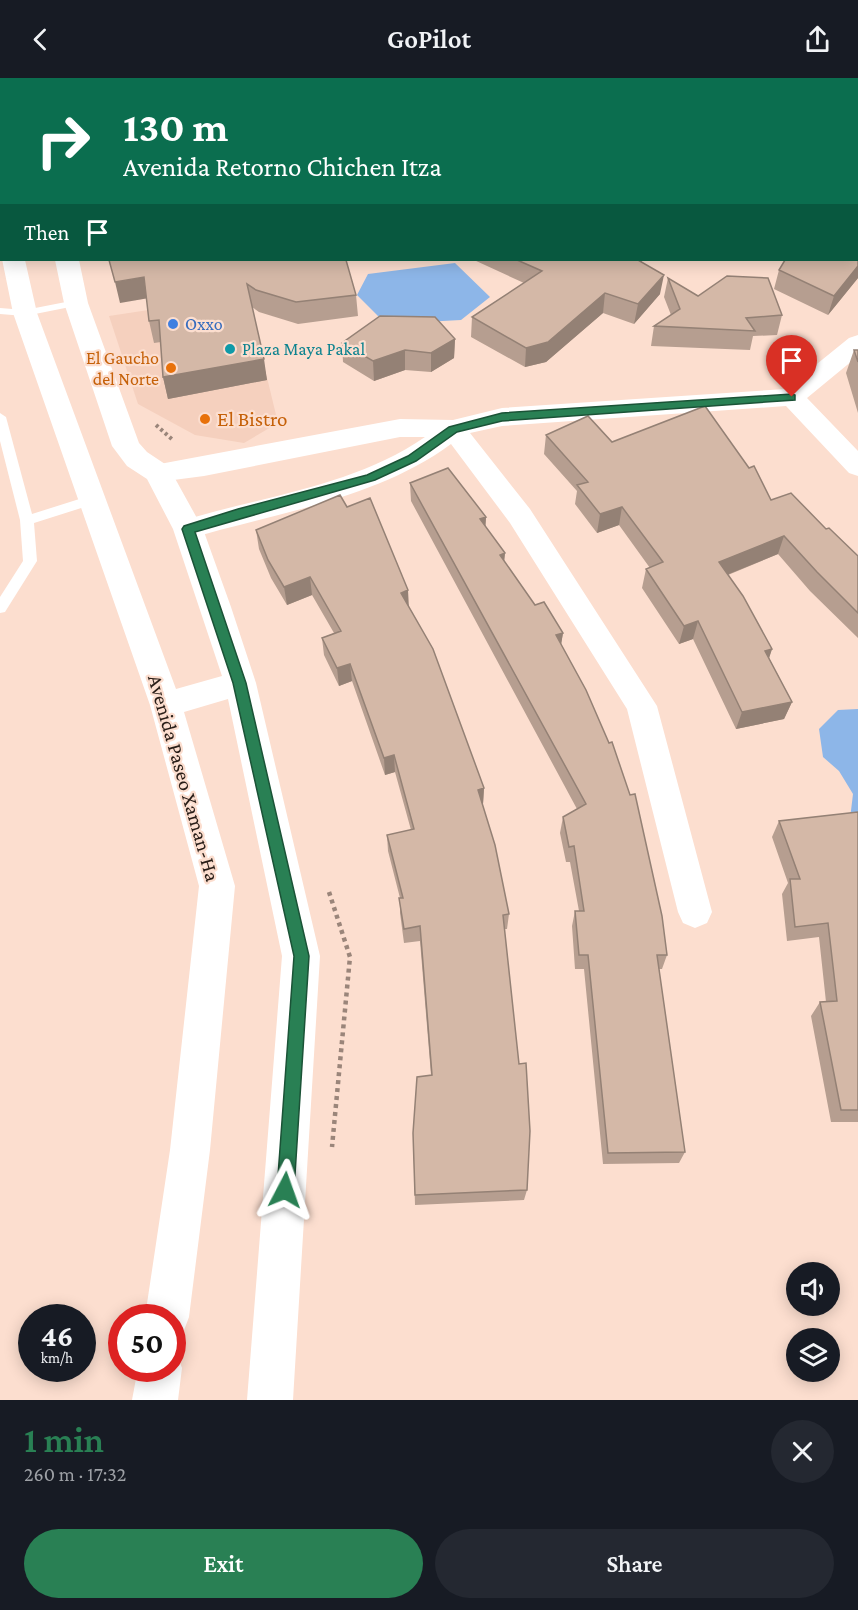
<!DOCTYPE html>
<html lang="en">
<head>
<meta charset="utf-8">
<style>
	:root { --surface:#171b24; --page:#242831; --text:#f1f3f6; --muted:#9ea1a6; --accent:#298054 }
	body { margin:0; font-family:"Crimson Pro",serif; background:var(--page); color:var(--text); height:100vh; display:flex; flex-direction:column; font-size:22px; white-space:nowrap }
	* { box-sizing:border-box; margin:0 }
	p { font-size:20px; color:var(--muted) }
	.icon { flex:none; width:33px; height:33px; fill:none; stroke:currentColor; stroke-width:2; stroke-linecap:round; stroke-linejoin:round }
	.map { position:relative; height:1322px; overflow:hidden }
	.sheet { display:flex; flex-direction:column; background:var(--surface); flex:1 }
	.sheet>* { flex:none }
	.banner { position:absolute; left:0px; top:0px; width:858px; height:183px; box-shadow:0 3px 15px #0003; background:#0b6e4f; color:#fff; overflow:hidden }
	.tools { position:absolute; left:786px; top:1184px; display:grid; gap:12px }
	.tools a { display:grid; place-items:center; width:54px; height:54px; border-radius:50%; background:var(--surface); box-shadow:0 3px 15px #0003; font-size:30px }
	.speed { position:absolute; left:18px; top:1226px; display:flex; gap:12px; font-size:30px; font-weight:700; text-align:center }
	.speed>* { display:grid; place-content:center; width:78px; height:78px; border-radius:50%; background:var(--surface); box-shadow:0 3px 15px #0003; line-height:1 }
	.speed small { font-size:15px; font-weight:400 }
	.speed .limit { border:9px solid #d22; background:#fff; color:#111 }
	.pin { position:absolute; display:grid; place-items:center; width:51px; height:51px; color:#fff; margin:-62px -26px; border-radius:50% 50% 50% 0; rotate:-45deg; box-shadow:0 0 6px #0007 }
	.pin .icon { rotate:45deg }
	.me { position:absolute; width:66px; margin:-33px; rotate:4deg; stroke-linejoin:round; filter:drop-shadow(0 0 4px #0008) }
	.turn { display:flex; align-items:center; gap:21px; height:126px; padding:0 24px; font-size:27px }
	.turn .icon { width:78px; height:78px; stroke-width:2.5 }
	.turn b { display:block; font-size:42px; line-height:51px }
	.then { display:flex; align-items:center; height:57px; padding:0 24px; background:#0003; gap:12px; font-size:22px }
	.round { display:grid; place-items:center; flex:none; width:63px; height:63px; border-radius:32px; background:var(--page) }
	.overview { display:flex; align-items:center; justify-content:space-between; height:102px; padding:0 24px }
	h1 { font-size:36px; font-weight:600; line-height:45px; color:var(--accent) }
	.action { display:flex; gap:12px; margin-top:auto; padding:12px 24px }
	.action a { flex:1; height:69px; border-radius:36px; background:var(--accent); color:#fff; font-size:24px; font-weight:600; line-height:69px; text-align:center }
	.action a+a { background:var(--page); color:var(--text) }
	header { display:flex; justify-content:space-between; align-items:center; height:78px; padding:0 24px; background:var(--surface); font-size:27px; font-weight:600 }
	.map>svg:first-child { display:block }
</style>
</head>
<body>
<header><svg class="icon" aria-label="back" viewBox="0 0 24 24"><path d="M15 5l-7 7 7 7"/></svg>GoPilot<svg class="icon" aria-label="share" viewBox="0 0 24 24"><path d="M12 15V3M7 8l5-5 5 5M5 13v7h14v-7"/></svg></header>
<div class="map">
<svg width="858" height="1322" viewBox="0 0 858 1322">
	<rect width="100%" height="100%" fill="#fcdecf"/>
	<path fill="#f5d0be" d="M247,217L278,345L244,365L195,357L138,326L109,238Z"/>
	<path fill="#8db6e8" d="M455,185L490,219L461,242L386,246L357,217L368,196Z
		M858,631V746L850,741L853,716L839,693L823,679L819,651L838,632Z"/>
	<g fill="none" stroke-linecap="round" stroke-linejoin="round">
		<path stroke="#9a857a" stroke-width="4" stroke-dasharray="3 3" stroke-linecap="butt" d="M156,347L173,362"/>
		<path stroke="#9a857a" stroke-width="4.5" stroke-dasharray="4 4" stroke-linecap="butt" d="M329,814L350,879L332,1069"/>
		<path fill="#fff" fill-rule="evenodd" d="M198,0H214L197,2Z
			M76,222L82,225L80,227L25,238L0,236V230L25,232Z
			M0,335L6,339L32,436L92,417L98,422L97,425L34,445L37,483L5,534L0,535V519L23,483L20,442L0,363Z"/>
		<path fill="#fff" fill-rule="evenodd" d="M856,50H858V63H856Z
			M858,257V278L807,320L858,373V398L849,395L786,328L502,348L470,355L530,431L657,628L712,834L707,845L695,850L683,845L678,834L627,631L510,445L451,366C377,421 275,435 188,461L178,458L174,451L178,444C261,418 353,409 425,359H400L204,398L158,404L149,402L145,395L149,388L400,341L453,342L502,330L786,311L849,260Z"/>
		<path fill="#fff" fill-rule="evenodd" d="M13,0H33L34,2H14Z
			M0,113L2,114V134L0,133Z
			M2,181L25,182L37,235L176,611L222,598L173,451L147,401L127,388L112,368L64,225L55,182H79L88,225L139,365L147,374L168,388L172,395L203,451L231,529L256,605L320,878L293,1322H247L282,878L228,621L184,634L235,808L210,1072L189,1239L183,1255L172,1259V1239H145L170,1072L199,808L150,627L13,235Z
			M172,1273L176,1274L182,1290L178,1322H132L138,1290H172Z"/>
	</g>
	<path fill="#b69e90" d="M355,0H617L615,2H352Z
		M762,0H835L836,2H763Z
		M856,94H858V200L828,237L774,211L779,192L856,182Z
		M346,182L356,217L358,238L298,246L259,234L252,229L267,302L168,321L163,299L161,264L154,265L149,243L147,220L120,225Z
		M474,182H642V184L660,216L634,246L603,235L546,284L525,289L471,259L472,239L524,205Z
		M668,200L698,218L782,237L777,257L753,258L750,272L651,268L654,248L671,237L664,219Z
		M455,261L454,280L431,294L405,292L374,303L343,284L342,265Z
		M854,272H858V335L846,295Z
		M546,357L612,364L771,422L826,451L858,478V560L810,513L778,476L728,497L772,571L769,580L792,624L784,641L736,651L693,561L679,566L642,510L646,491L650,490L619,447L597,455L575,426L577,413L544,376Z
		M410,405L486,439L485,448L505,475L504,483L535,527L563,555L561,566L667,877L662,891H659L685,1074L679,1085L603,1086L584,891H575L572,848L575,833H579L570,784H566L560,755L563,739L577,731L411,423Z
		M256,452L409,529L484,710L483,726L482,727L509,836L507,851H504L527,1112L524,1122L415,1127L413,1055L431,997L420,863L404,865L400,835V820L388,773L387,757L411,752L395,694L385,697L352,603L339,608L324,577L322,560L334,555L312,517L287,527L271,500L259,471Z
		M858,734V1044H831L811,938L820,924H826L819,859L787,863L782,816L788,805L772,759L779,743Z"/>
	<path fill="#948175" d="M595,0H617L615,2H593Z
		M858,188V200L828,237L834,218Z
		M664,197L660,216L634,246L638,226Z
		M144,199L149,220L120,225L115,204Z
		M605,215L603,235L546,284L525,289L526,270Z
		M455,261L454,280L431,294V275Z
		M405,272V292L374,303L373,283Z
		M264,281L267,302L168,321L163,299Z
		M622,429L619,447L597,455L600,436Z
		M486,439L485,457L480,441Z
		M784,458L778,476L714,502L719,484Z
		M505,475L503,494L500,477Z
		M310,499L312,517L287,527L284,509Z
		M408,512L409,531L401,515Z
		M698,543L693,561L679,566L684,548Z
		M563,555L560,573L556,557Z
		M772,571L766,589L765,573Z
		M350,586L352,603L339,608L337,590Z
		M792,624L784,641L736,651L742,634Z
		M394,677L395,694L385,697L384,680Z
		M484,710L483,726L477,728L478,712Z"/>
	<path fill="#d4b8a7" stroke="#948175" stroke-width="1.5" d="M355,0H540L537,2H352Z
		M570,0H595L593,2H574Z
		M787,0H835L836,2H789Z
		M856,94H858V153H856Z
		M856,166L858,168V188L834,218L779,192L785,182H856Z
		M109,182H346L356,217L296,224L256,212L247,206L264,281L163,299L159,242L149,243L144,199L115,204Z
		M517,182H638L664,197L638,226L605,215L548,264L526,270L472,239L542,193Z
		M727,198L768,200L782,237L746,240L755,253L654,248L680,231L668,200L698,218Z
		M380,238L435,239L455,261L431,275L405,272L373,283L342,265Z
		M854,272H858V284Z
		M705,328L749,390L754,388L771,422L791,415L826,451L829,450L858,478V535L817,494L784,458L719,484L743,518L772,571L765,573L792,624L742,634L698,543L684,548L646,491L663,484L622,429L600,436L577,407L588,404L546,357L588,338L612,364Z
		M448,390L486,439L480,441L505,475L500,477L535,527L544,524L563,555L556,557L586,612L609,665L612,664L630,717L635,716L662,838L667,877H657L685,1074L608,1075L588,877H579L575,833H584L574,768L569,769L563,739L586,726L410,405Z
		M340,417L347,429L370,420L408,512L401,515L433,571L484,710L478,712L495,767L509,836L503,837L519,986L526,985L530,1053L527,1112L415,1117L413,1055L417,999L432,997L420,848L404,851L399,820H403L387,757L414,751L394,677L384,680L350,586L337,590L322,560L341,553L310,499L284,509L268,482L256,452Z
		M858,734V1032H841L820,924L837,923L828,845L795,849L790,801H800L779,743Z"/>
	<path fill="#298054" stroke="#1b5337" stroke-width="1.5" d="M792,316L795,317V322L502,343L457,354L416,383L375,402L195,454L246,605L309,878L294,1112L291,1118L285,1120L279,1118L277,1112L294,878L233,605L182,451L184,448L238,431L367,397L408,378L449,349L502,335Z"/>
	<circle fill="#3f7fe0" stroke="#fcdecf" stroke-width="2" cx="173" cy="246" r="6"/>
	<circle fill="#0f9aa8" stroke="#fcdecf" stroke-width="2" cx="230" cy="271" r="6"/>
	<g fill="#e8710a" stroke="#fcdecf" stroke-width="2">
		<circle cx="171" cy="290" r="6"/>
		<circle cx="205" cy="341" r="6"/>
	</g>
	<g text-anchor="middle" stroke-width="4.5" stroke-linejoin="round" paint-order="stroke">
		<g font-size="18" fill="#366cbe" stroke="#fcdecf" text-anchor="start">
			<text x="185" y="252">Oxxo</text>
		</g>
		<g font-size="18" fill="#0d838f" stroke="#fcdecf" text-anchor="start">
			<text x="242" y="277">Plaza Maya Pakal</text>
		</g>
		<g font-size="18" fill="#c56008" stroke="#fcdecf" text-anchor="end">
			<text x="159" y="286">El Gaucho<tspan x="159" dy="21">del Norte</tspan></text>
		</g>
		<g font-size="21" fill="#c56008" stroke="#fcdecf" text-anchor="start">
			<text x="217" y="348">El Bistro</text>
		</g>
		<g font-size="21" fill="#281d17" stroke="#fcdecf">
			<text transform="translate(184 700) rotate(74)" y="7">Avenida Paseo Xaman-Ha</text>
		</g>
	</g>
</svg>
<div class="tools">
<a><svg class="icon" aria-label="sound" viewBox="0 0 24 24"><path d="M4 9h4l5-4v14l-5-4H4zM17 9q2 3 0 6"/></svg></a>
<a><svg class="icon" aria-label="layers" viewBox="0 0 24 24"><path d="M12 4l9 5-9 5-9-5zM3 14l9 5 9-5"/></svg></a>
</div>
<div class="speed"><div>46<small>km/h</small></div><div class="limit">50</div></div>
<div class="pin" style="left:792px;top:319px;background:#d93025"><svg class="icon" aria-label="arrive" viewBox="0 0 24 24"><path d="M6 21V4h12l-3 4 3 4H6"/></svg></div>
<svg class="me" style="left:285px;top:1112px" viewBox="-20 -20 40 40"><path d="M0-17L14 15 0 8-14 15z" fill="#298054" stroke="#fff" stroke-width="4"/></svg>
<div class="banner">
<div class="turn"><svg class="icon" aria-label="right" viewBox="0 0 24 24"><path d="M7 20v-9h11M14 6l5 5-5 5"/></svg><div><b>130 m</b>Avenida Retorno Chichen Itza</div></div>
<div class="then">Then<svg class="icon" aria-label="arrive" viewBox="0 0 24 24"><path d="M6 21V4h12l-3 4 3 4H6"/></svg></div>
</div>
</div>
<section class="sheet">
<div class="overview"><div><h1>1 min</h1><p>260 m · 17:32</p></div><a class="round"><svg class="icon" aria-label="close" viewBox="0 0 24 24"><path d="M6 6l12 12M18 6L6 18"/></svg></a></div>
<div class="action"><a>Exit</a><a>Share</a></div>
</section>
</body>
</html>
